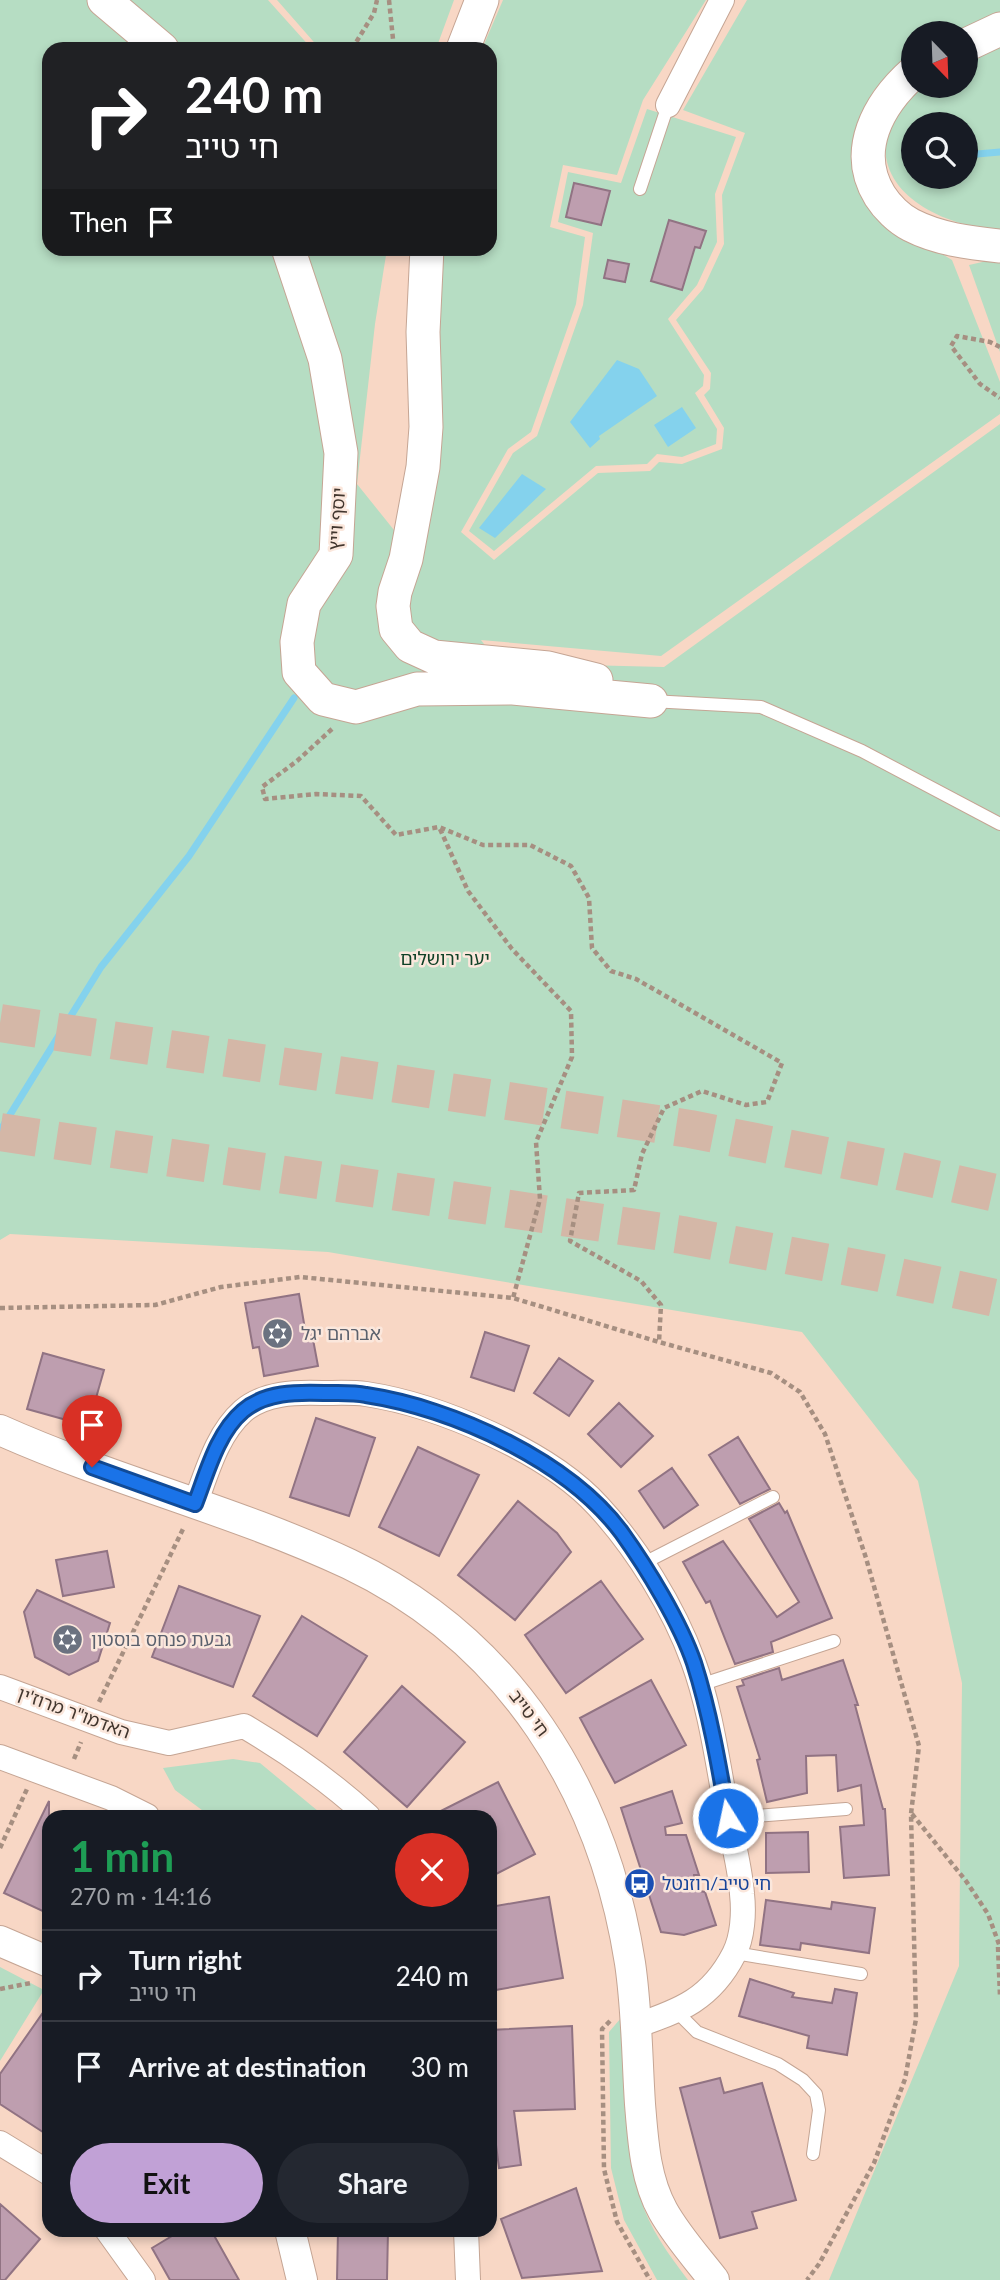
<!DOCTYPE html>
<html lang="en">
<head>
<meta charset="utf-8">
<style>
	:root { --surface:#171b24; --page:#242831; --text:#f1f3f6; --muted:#9ea1a6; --line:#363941; --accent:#c1a1d6 }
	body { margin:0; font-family:Lato,"Noto Sans Hebrew",sans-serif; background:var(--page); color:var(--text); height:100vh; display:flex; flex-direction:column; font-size:26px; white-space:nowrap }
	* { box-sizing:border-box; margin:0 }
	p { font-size:23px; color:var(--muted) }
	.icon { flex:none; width:38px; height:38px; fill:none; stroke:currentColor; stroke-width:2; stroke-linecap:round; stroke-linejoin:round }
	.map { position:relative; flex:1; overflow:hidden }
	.drawer { position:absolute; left:42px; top:1810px; width:455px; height:427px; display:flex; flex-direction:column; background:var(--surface); border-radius:21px; box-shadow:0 4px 10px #0003 }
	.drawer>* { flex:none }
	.banner { position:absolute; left:42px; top:42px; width:455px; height:214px; border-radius:21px; box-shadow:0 4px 10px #0003; background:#202124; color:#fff; overflow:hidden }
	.needle { width:46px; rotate:157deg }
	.tools { position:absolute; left:901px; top:21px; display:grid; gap:14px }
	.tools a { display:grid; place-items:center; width:77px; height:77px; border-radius:50%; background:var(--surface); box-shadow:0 4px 10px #0003; font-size:35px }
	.pin { position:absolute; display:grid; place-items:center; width:60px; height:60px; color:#fff; margin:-72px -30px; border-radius:50% 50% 50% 0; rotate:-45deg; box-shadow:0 0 7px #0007 }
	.pin .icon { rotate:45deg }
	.me { position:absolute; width:77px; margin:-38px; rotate:350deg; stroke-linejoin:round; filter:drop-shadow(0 0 5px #0008) }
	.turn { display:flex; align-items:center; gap:24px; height:147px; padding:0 28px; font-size:32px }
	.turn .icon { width:91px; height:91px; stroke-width:2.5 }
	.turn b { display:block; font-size:49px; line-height:60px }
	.then { display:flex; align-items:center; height:66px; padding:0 28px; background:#0003; gap:14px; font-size:26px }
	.round { display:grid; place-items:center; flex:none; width:74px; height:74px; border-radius:37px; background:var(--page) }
	.summary { display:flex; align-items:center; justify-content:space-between; height:119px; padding:0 28px }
	h1 { font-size:42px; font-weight:700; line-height:52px; color:#1e9e55 }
	.cta { display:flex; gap:14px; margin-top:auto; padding:14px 28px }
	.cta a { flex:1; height:80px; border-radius:42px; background:var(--accent); color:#111; font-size:28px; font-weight:700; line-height:80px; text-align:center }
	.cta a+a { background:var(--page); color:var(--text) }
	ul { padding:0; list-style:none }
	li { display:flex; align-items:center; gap:21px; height:91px; padding:0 28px; border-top:2px solid var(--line) }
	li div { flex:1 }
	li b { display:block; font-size:26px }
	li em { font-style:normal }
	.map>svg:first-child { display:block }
</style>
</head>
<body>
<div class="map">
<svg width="1000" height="2280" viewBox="0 0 1000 2280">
	<rect width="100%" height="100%" fill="#f8d7c5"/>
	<path fill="#b6ddc3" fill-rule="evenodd" d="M0,0H268L312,49H49V248L387,249L375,324L357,484L406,545L433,249L490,248V49H482L503,0H706L643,100L617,175L563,165L550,227L585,237L576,304L531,432L508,449L461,532L494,560L598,473L650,471L659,462L682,464L722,449L724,428L704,395L710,389L711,373L676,320L703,289L724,244L722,195L745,133L683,110L747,0H1000V17L964,33H914L913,59L902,66L874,90L859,132L896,226L952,260L1000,382V414L661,656L481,640L490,652L543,664L664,667L1000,424V2280H829L959,1966L962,1683L918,1481L802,1332L328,1252L10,1234L0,1240Z
		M277,0H454L436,49H320Z
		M1000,46V230C939,227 857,186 895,112C900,103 914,93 922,86H966V60ZM914,124H966V177H914Z
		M647,109L736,137L715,194L717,242L697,285L668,319L704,375L703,386L695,393L717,429L716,444L682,457L657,454L647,464L596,466L494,551L469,531L513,453L537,436L583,305L593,233L558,222L568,172L621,183Z
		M1000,258V352L969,265Z
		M233,1759L260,1763L324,1816H210L175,1790L163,1768Z
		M0,1967L44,1990L0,2061Z
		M627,2011C627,2073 621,2137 640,2197C649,2228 669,2255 688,2280H657L624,2220L611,2168L609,2032Z"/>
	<path fill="#84d2ed" d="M617,360L639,369L657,396L599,436L600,439L590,448L570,422Z
		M682,407L696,428L668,447L654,425Z
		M522,474L546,489L495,538L479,528Z"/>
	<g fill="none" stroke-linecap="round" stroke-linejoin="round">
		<path stroke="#84d2ed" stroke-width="7" d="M966,155L1000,152
			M0,1131L101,967L189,856L294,698"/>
	</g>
	<path fill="#be9eaf" stroke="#917383" stroke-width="2" d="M574,183L610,191L601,225L566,217Z
		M669,220L706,231L700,248L695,247L682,290L651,281Z
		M608,260L629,264L625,282L604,278Z
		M299,1294L306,1335L312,1334L318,1366L264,1376L259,1347L253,1348L245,1303Z
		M485,1332L529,1346L514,1391L471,1377Z
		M43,1353L104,1370L88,1426L27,1409Z
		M559,1358L593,1381L569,1416L534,1393Z
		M619,1403L653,1436L621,1467L588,1434Z
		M316,1418L375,1438L349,1516L290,1497Z
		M738,1437L770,1489L740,1504L709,1455Z
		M418,1447L479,1475L439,1556L379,1527Z
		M672,1468L698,1505L664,1528L639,1491Z
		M518,1501L557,1533L571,1552L515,1620L458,1575Z
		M779,1503L785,1513L787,1511L832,1618L771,1642L773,1652L735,1664L710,1601L706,1603L683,1562L723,1541L777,1617L799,1602L749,1519Z
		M107,1551L114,1587L63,1596L56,1560Z
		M601,1581L643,1639L566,1693L525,1635Z
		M179,1586L260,1616L233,1687L152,1657Z
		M37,1590L110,1623L98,1661L69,1675L35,1657L24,1612Z
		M302,1616L367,1656L317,1736L253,1696Z
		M843,1660L858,1705H855L883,1809H885L889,1875L844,1878L840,1827L864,1825L861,1785L838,1791L836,1755L806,1756L807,1793L767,1802L757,1760L760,1759L737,1687L744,1685L742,1680L779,1668L782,1680Z
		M651,1680L686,1745L615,1783L580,1718Z
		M402,1686L465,1742L407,1807L344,1752Z
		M498,1782L535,1854L490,1877V1816H431Z
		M672,1791L682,1823L665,1827L666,1835H686L699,1875H694L693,1890L705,1892L716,1925L684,1935L661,1932L621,1808Z
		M49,1801V1914L4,1893Z
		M808,1832L809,1872L766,1873V1833Z
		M549,1897L563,1978L490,1991V1907Z
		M766,1900L831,1909L832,1902L875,1908L869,1953L801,1943L800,1950L760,1945Z
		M750,1979L794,1993L792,1997L832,2003L835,1989L857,1993L847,2055L807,2048L809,2036L739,2016Z
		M49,2004V2136L0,2104V2074Z
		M572,2026L575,2109L514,2111L521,2165L499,2168L496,2145L490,2146V2030Z
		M720,2078L724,2093L762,2083L796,2200L752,2212L757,2228L720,2238L680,2088Z
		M576,2188L602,2271L522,2278L501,2219Z
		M0,2204L40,2239L5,2280H0Z
		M182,2230H211L239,2280H170L152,2248Z
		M338,2230H388L387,2280H337Z"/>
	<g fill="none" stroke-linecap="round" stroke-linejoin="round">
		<path stroke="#d4b7a7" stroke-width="38" stroke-dasharray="38 19" stroke-linecap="butt" d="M0,1023L690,1129L886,1168L1000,1194
			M0,1132L682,1235L881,1273L1000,1299"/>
		<defs>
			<path id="service" d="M640,189L668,105
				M651,701L761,707L862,751L1000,824
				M642,1564L773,1497
				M700,1685L834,1641
				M728,1818L846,1809
				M735,1953L861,1974
				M677,2012L697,2032L778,2064L803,2080L816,2094L819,2110L813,2154"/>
			<path id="minor" d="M668,105L722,0
				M195,1504C207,1472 217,1434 243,1411C264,1393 295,1392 322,1393C336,1393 352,1392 366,1394C438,1405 548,1451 598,1506C636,1547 674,1608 693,1661C710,1707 717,1759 726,1807C731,1835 740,1865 742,1894C744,1912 743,1937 734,1954C711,1999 680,2011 635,2026
				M0,1687L121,1732L169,1743L244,1726C288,1752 331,1782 368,1816
				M0,1757L111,1798L147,1816
				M0,2143L49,2173
				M107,2230L143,2280
				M466,2230L468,2280"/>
			<path id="tertiary" d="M0,1430C114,1481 236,1511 349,1564C510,1641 603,1790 630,1963C637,2010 637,2058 640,2104C643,2140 645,2179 663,2211C677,2236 697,2258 714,2280
				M0,1941L49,1962
				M290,2230L302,2280"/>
			<path id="secondary" d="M104,0L162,49
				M966,45L1000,29
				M463,49L482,0
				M914,72C878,104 852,151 880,196C887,207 899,219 911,225C938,239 970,243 1000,246
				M288,248L325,359L341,453L336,555L304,604L297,642L299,672L323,699L356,707L417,689L513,688L651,701
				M427,248L423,332L426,427L423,467L406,559L395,592L393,606L396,629L410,646L434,657L548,668L596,680"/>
		</defs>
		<use href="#service" stroke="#c5a594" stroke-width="14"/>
		<use href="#minor" stroke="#c5a594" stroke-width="26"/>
		<use href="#tertiary" stroke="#c5a594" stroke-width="32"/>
		<use href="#secondary" stroke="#c5a594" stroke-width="35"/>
		<path stroke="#a68f81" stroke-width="4.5" stroke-dasharray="5 3.5" stroke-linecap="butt" d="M389,0L394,49
			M352,49L374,13L377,0
			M1000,347L990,342L957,336L951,346L980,384L1000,398
			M332,729L297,761L262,787L265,799L316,794L361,796L396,835L439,827L483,845H530L571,866L589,898L592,948L611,971L636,979L782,1063L767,1102L746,1105L702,1091L664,1108L642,1154L634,1190L579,1193L570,1241L641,1281L661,1305L659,1342
			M440,829L468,891L512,949L571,1011L572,1057L536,1142L540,1199L513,1298
			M0,1308L155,1305L221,1287L300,1277L513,1298L659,1342L771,1373L800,1392L825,1434L866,1558L919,1746L911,1814L916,2019L905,2079L874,2163L819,2264L807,2280
			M99,1702L184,1527
			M74,1759L81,1742
			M912,1814L966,1881L988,1914L1000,1947
			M0,1848L27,1789
			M998,1947L1000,1996
			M0,1989L31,1983
			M610,2021L602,2029L604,2169L617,2222L650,2280"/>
		<use href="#service" stroke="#fff" stroke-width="12"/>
		<use href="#minor" stroke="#fff" stroke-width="24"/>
		<use href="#tertiary" stroke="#fff" stroke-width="30"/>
		<use href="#secondary" stroke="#fff" stroke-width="33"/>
	</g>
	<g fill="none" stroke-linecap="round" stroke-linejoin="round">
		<defs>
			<path id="route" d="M92,1467L195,1504C207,1473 217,1433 243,1411C265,1392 297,1392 324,1393C338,1393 353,1392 366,1395C453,1408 569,1461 622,1533C647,1568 680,1622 694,1663C710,1713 719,1766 728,1818"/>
		</defs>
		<use href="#route" stroke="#114b97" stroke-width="18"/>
		<use href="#route" stroke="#1a73e8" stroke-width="12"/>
	</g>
	<defs>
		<symbol id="synagogue-disc" viewBox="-11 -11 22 22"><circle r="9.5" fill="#6b7280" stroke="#fbe7dc"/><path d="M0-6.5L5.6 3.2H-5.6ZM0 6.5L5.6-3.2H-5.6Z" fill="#fff"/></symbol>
		<symbol id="bus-disc" viewBox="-11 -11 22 22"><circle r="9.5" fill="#1a4fb4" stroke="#fbe7dc"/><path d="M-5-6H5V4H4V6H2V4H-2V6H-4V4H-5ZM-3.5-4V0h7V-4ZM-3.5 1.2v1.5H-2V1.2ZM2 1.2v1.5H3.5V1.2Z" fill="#fff"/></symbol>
	</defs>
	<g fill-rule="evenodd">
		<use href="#synagogue-disc" x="260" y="1316" width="35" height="35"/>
		<use href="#synagogue-disc" x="50" y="1622" width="35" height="35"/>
		<use href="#bus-disc" x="622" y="1866" width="35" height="35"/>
	</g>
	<g text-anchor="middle" stroke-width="5" stroke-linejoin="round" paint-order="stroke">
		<g font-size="18" fill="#42362e" stroke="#fbe7dc">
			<text transform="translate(337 519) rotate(-86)" y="6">יוסף וייץ</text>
			<text transform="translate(74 1713) rotate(20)" y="6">האדמו"ר מרוז'ין</text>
			<text transform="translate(529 1713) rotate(53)" y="6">חי טייב</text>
		</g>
		<g font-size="18" fill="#0f4026" stroke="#fbe7dc">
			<text x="445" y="965">יער ירושלים</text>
		</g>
		<g font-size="18" fill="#5b616d" stroke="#fbe7dc" text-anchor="start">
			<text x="301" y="1340">אברהם יגל</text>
			<text x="91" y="1646">גבעת פנחס בוסטון</text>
		</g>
		<g font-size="18" fill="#164399" stroke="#fbe7dc" text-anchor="start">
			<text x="662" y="1890">חי טייב/רוזנטל</text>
		</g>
	</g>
</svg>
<div class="tools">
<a><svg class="needle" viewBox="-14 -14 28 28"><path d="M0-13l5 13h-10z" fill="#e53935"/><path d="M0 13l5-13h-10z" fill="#9ea1a6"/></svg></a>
<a><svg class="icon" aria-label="search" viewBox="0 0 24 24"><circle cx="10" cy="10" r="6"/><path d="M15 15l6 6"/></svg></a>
</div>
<div class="pin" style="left:92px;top:1467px;background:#d93025"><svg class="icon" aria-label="arrive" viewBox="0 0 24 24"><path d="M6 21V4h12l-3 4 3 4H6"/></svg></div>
<svg class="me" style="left:728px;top:1818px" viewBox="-20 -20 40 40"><circle r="17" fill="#1a73e8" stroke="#fff" stroke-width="3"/><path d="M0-11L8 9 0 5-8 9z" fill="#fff"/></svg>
<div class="banner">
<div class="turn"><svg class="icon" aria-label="right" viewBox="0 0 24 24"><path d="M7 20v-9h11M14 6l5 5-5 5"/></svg><div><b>240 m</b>חי טייב</div></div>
<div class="then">Then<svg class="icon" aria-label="arrive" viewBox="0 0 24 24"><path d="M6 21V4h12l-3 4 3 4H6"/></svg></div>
</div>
<section class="drawer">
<div class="summary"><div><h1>1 min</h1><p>270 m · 14:16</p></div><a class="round" style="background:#d93025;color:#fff"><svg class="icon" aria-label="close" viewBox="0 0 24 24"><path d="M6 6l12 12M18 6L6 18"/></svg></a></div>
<ul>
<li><svg class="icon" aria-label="right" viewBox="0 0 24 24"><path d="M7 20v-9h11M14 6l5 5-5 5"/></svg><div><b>Turn right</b><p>חי טייב</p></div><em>240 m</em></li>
<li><svg class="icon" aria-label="arrive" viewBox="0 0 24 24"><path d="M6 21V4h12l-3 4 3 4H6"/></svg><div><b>Arrive at destination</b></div><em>30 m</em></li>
</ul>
<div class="cta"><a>Exit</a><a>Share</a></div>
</section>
</div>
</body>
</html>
